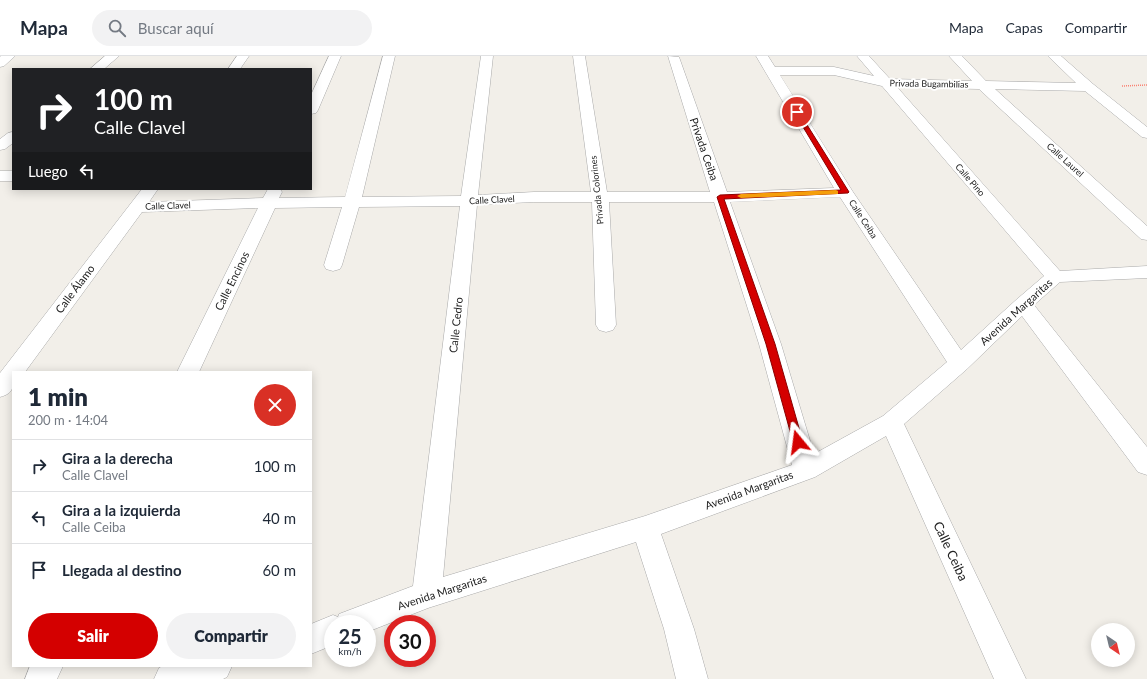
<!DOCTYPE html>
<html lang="es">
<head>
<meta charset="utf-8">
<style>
	:root { --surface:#fff; --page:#f2f2f3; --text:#1f2937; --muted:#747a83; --line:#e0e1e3; --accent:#d40000 }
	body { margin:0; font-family:Lato,sans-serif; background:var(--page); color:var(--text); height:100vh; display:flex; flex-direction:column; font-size:15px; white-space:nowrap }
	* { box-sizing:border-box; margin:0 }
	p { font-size:13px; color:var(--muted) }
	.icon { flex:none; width:22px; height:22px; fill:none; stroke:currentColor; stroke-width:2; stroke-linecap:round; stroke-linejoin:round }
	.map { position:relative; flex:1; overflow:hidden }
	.drawer { position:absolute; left:12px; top:315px; width:300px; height:296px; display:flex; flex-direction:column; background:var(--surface); border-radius:0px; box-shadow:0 2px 10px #0003 }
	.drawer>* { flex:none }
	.banner { position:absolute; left:12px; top:12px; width:300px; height:122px; border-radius:0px; box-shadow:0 2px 10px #0003; background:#202124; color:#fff; overflow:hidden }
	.needle { width:26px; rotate:145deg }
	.tools { position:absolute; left:1091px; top:567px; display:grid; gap:8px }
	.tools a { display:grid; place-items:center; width:44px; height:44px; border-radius:50%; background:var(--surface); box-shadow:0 2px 10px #0003; font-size:20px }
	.speed { position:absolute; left:324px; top:559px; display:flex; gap:8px; font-size:20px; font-weight:700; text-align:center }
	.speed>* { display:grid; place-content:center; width:52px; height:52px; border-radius:50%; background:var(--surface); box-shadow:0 2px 10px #0003; line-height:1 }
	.speed small { font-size:10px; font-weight:400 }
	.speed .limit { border:6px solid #d22; background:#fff; color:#111 }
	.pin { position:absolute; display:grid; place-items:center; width:34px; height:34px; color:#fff; margin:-17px; border:2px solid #fff; border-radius:50%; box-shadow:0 1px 4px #0007 }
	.me { position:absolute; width:44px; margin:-22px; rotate:344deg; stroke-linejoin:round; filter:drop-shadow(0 0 3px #0008) }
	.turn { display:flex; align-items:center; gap:14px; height:84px; padding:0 16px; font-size:18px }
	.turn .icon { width:52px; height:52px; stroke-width:2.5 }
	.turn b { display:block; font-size:28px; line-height:34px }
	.then { display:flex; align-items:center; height:38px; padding:0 16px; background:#0003; gap:8px; font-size:15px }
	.round { display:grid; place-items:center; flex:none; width:42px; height:42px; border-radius:21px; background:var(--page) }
	.headline { display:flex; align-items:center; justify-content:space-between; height:68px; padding:0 16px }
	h1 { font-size:24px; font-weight:800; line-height:30px }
	.primary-button { display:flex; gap:8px; margin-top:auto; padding:8px 16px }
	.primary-button a { flex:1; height:46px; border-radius:24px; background:var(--accent); color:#fff; font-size:16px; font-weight:800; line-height:46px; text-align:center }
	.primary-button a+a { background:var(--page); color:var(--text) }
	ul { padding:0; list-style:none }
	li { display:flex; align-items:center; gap:12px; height:52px; padding:0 16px; border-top:1px solid var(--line) }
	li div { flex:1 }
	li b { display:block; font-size:15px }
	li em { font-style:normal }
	header { display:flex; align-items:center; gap:24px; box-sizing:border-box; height:56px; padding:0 20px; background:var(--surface); border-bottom:1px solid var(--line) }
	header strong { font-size:19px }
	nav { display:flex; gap:22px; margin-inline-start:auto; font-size:14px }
	.search { width:280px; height:36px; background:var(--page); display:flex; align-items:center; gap:10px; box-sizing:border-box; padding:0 14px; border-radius:22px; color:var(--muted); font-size:15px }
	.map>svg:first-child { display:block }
</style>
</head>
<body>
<header>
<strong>Mapa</strong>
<div class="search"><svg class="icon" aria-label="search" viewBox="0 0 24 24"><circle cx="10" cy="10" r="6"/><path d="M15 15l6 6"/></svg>Buscar aquí</div>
<nav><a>Mapa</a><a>Capas</a><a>Compartir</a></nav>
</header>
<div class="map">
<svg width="1147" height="623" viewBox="0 0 1147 623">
	<rect width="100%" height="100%" fill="#f2efe9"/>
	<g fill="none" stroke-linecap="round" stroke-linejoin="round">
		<defs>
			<path id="minor" d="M1,0H15L4,10L0,11V1Z
				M105,0H119L104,13H90Z
				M237,0H249L240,13H228Z
				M329,0H341L318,54L316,57L311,58V39Z
				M383,0H395L362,141L461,140L481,0H493L478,139L534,136H591L573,0H585L607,136H710L668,0L679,1L727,136L834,132L756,0H768L775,11H834L874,20L857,0H869L890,23L972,25L949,0H962L986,25L1076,27L1048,0H1061L1093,28L1147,71V82L1142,81L1085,35L995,33L1147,170V184L1141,183L979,33L897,31L1060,215L1147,210V222L1060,226L1034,249L1147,391V419L1138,416L1022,260L967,313L904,368L1026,623H994L886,380L815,421L661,478L694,573L708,623H676L664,573L636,486L428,552L367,576V568H333V589L311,598V568L333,559L338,561L339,558L413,530L460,150L359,151L342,209L340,213L333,215L326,213L324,209L342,151L275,152L199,316H177L258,152L142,156L25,316H13C13,330 15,337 0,341V317L142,133H158L149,146L263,142L268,133H280L282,136L279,142L345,141ZM780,19H834L882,30L1044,220L1016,244L961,294L853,136ZM840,141L947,306L883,360L814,398L781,288L730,146ZM534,146H592L596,269L599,274L606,276L613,274L616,269L609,146H714L759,288L792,409L645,460L443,521L477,149Z
				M13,76V87L5,93L0,94V83L8,77Z
				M0,115H13V125H0Z
				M30,610H63L57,623H25Z
				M163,610H232L227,621L223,623H154L159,612Z"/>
		</defs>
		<use href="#minor" stroke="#a9a9a9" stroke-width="1"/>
		<path stroke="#fa8072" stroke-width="1.5" stroke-dasharray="1 1" stroke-linecap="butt" d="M1122,30L1147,29"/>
		<use href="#minor" fill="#fff" fill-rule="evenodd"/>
	</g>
	<path fill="#d40000" stroke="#8a0000" d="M795,54L799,56L849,136L848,137L724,143L775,288L803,386L802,388H795L793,386L766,288L717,141L720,139L841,134L794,56Z"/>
	<path fill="#f59e0b" d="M836,134L838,135V138L741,142L737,140L741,138Z"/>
	<g text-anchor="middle" stroke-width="4" stroke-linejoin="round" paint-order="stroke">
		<g font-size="9" fill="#222" stroke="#fff">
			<text transform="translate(929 28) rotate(1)" y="3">Privada Bugambilias</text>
			<text transform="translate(1065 104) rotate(42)" y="3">Calle Laurel</text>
			<text transform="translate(970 124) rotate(49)" y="3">Calle Pino</text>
			<text transform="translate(597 134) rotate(-96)" y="3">Privada Colorines</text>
			<text transform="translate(492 144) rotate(-3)" y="3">Calle Clavel</text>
			<text transform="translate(168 150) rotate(-2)" y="3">Calle Clavel</text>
			<text transform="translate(863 163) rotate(57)" y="3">Calle Ceiba</text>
		</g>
		<g font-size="11" fill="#222" stroke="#fff">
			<text transform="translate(704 93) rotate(71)" y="4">Privada Ceiba</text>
			<text transform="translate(232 225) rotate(-64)" y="4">Calle Encinos</text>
			<text transform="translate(75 233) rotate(-53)" y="4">Calle Álamo</text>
			<text transform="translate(1016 256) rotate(-42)" y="4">Avenida Margaritas</text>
			<text transform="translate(456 269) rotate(-84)" y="4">Calle Cedro</text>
			<text transform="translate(749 434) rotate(-20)" y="4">Avenida Margaritas</text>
			<text transform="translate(442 536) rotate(-18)" y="4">Avenida Margaritas</text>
		</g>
		<g font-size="13" fill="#222" stroke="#fff">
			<text transform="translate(951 495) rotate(65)" y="5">Calle Ceiba</text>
		</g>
	</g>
</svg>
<div class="tools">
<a><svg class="needle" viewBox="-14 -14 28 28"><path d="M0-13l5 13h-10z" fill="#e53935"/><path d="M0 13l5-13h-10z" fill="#747a83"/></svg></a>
</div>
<div class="speed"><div>25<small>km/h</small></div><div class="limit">30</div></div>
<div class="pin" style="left:797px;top:56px;background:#d93025"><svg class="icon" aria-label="arrive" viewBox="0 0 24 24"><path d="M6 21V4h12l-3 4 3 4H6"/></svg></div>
<svg class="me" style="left:798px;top:386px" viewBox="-20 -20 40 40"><path d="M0-17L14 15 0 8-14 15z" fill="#d40000" stroke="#fff" stroke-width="4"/></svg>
<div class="banner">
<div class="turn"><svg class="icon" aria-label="right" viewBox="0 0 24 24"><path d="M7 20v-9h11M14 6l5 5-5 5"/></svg><div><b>100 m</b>Calle Clavel</div></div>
<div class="then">Luego<svg class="icon" aria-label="left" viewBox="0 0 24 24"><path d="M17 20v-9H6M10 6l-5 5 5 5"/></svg></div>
</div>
<section class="drawer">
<div class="headline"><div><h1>1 min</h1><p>200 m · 14:04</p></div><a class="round" style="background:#d93025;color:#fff"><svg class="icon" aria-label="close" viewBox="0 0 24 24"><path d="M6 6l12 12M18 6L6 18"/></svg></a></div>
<ul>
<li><svg class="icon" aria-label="right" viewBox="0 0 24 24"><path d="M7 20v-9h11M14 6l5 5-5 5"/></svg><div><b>Gira a la derecha</b><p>Calle Clavel</p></div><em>100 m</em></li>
<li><svg class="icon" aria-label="left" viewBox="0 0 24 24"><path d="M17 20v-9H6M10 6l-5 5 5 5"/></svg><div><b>Gira a la izquierda</b><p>Calle Ceiba</p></div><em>40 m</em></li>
<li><svg class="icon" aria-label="arrive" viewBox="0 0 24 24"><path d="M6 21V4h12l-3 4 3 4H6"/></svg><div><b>Llegada al destino</b></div><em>60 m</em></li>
</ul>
<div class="primary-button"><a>Salir</a><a>Compartir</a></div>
</section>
</div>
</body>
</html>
